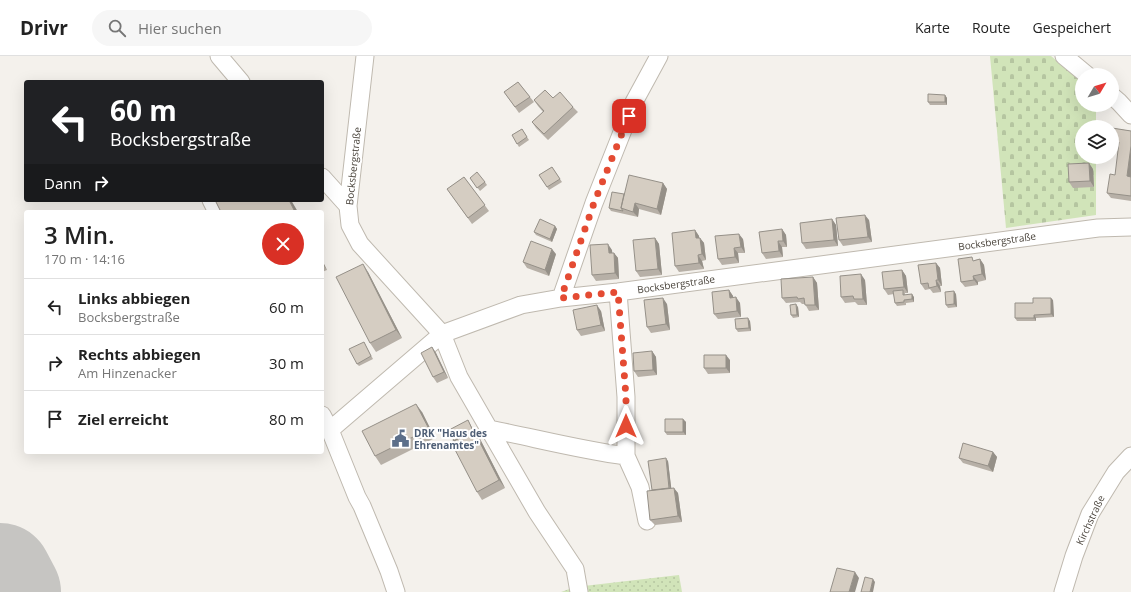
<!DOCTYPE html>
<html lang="de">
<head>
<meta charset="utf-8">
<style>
	:root { --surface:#fff; --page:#f6f6f6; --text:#222; --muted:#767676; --line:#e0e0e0 }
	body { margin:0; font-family:"Open Sans",sans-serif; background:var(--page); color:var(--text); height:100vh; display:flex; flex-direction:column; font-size:15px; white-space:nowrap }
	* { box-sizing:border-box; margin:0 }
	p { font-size:13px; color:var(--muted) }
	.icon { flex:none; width:22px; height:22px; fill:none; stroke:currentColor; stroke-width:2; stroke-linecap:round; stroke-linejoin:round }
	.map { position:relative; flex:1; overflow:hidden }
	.panel { position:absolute; left:24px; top:154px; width:300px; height:244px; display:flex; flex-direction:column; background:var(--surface); border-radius:4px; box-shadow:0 4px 16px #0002 }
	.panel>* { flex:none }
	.banner { position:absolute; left:24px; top:24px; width:300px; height:122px; border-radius:4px; box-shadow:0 4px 16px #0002; background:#202124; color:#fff; overflow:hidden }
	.needle { width:26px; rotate:52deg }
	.controls { position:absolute; left:1075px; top:12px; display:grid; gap:8px }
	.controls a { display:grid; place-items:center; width:44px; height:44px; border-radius:50%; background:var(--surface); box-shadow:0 4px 16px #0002; font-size:20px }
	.pin { position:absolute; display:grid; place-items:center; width:34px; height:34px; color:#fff; margin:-17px; border-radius:8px; box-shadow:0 2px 6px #0006 }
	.me { position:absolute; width:44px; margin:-22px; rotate:0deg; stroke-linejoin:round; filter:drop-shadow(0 0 3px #0008) }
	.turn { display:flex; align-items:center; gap:14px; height:84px; padding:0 20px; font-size:18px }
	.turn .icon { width:52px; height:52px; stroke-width:2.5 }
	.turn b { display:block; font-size:28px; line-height:34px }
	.then { display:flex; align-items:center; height:38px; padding:0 20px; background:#0003; gap:8px; font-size:15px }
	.round { display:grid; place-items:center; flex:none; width:42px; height:42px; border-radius:21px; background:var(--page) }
	.head { display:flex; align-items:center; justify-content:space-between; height:68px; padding:0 20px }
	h1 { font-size:24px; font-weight:600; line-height:30px }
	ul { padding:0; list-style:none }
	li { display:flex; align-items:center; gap:12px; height:56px; padding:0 20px; border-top:1px solid var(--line) }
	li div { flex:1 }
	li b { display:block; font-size:15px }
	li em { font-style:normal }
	header { display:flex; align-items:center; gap:24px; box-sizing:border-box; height:56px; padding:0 20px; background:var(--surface); border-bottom:1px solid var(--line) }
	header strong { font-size:19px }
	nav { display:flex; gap:22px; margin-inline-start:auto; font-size:14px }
	.search { width:280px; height:36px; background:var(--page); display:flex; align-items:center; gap:10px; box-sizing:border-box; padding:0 14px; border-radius:22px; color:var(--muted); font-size:15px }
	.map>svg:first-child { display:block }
</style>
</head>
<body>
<header>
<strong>Drivr</strong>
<div class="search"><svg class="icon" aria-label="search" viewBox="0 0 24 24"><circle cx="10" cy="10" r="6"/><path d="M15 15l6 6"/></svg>Hier suchen</div>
<nav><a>Karte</a><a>Route</a><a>Gespeichert</a></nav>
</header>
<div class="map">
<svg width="1131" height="536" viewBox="0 0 1131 536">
	<defs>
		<pattern id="grass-dots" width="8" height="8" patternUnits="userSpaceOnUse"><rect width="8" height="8" fill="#d1e4b9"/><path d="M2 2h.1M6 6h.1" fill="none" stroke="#b5c5a0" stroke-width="1.8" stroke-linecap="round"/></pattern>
		<pattern id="cemetery-stones" width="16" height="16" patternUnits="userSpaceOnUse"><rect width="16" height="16" fill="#d1e4b9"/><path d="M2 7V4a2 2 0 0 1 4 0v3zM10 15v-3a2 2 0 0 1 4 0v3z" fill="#b5c5a0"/></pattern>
	</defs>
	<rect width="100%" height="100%" fill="#f4f1ec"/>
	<path fill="url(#grass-dots)" d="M679,519L682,536H561L575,531Z"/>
	<path fill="url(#cemetery-stones)" d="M990,0H1051L1082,26V49H1096V71H1082V101H1096V159L1006,172Z"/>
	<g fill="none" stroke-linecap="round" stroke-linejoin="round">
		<path stroke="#c6c5c2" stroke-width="104" d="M0,519L9,536"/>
		<defs>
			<path id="minor" d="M219,0L241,26
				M365,0L348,150L350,169L360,188L442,278L521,249L561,242L618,236L1098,172L1131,171
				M1064,0L1087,19
				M1112,40L1119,46L1131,59
				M322,121L348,150
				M211,144L217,156
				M618,236L626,341V400
				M561,242L594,147L634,46L659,0
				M322,359L330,374L442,278L459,321L489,373C535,382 580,394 626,400L640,431L647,465
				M489,373L537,456L575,513L579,536
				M330,374L357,441L362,450L389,515L396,536
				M1063,536L1074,500L1090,458L1116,416L1131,400"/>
		</defs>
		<use href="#minor" stroke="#bfb9af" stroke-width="19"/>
		<use href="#minor" stroke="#fff" stroke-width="17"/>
	</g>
	<path fill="#b7b0a7" d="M518,26L534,46L519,57L504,36Z
		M945,39L947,42V49H930L928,46Z
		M553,42L573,51L578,56L548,84L536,72L532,66L543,56L538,50L534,44Z
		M1112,72L1131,75V145L1111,142L1107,137L1115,119L1119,91L1112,90Z
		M522,73L529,84L519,91L512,79Z
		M552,111L562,126L549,134L539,119Z
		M1093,113L1094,131L1073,132L1069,126Z
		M464,121L489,155L472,168L447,133Z
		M470,122L485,126L487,129L480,135Z
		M663,127L667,133L661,159L639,153L638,161L611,155L609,152L624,138Z
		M832,163L836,169L838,190L806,193L802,187Z
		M869,164L872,186L843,190L839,184Z
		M555,170L557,173L552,186L536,179L534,176Z
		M782,173L786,179L787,191H782L783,201L766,203L762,197Z
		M695,174L699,180V182H700L704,187L706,204L702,205L704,213L679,216L675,210Z
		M655,182L659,188L662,219L640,221L636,215Z
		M743,183L745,197H738L739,207L722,209L718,203Z
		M612,194V197H614L618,202L619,223L596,225L592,219Z
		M556,198L549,220L527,212L523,206Z
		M980,203L984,209L986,224L978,226V229L965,231L961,226L975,204Z
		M322,204L327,214L322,216Z
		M936,207L940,212L942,230H940L941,236L933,237L930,233L925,234L921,228Z
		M902,214L906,220L908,237H905V239L914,241V246L906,247V249L897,250L895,247L894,238L888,239L884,233Z
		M368,216L402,282L376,296L370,287Z
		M813,221L817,227L819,254L809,255L805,248H802L800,246L786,247L782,242Z
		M865,224L867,249H858L855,246L845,247L841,241Z
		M729,234L733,240V241L740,247L741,261L718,263L714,258Z
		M956,238L957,251L948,252L946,249Z
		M1053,244L1054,261L1036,262V265H1017L1015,262L1033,247Z
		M667,248L670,274L651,277L647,271Z
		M798,251L799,261L793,262L791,259Z
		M601,255L605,275L581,280L577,274Z
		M750,265L751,275L738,276L736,273Z
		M364,286L373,303L359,310L357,308Z
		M432,291L436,297L448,322L437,327L433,321Z
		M652,295L656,301L657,319L638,321L634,315Z
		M730,304V317L708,318L704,312Z
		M422,356L435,382L381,409L375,400Z
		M683,363L686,366V379H667L665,376Z
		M468,364L474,375L480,383L505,432L482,444L477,436L454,385Z
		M993,396L997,401L993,416L963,407L959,402Z
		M668,405L671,432L678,437L682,466L655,469L650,464L652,434Z"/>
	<path fill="#959088" d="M945,39L947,42V49L945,46Z
		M1131,90V125L1127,120Z
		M1089,107L1093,113L1094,131L1090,125Z
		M663,127L667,133L661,159L657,153Z
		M289,144H291L298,156H295Z
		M635,147L639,153L638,161L633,156Z
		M865,159L869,164L872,186L868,181Z
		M832,163L836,169L838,190L834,184Z
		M555,170L557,173L552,186L550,183Z
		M782,173L786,179L787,191L783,185Z
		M695,174L699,180L700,188L696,182Z
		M739,178L743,183L745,197L741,191Z
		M655,182L659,188L662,219L658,213Z
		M700,182L704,187L706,204L702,198Z
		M778,185L782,191L783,201L779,195Z
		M608,188L612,194L613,203L609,197Z
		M734,192L738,197L739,207L735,201Z
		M552,193L556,198L549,220L545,214Z
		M614,197L618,202L619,223L615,217Z
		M698,199L702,205L704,213L699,207Z
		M980,203L984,209L986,224L982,218Z
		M322,204L327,214L322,207Z
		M936,207L940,212L942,230L938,224Z
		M363,208L368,216L402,282L396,274Z
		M902,214L906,220L908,237L904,231Z
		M861,218L865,224L867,249L863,243Z
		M973,220L978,226V229L974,224Z
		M813,221L817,227L819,254L815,249Z
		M936,224L940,230L941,236L937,230Z
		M729,234L733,240L734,247L730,242Z
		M954,235L956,238L957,251L954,248Z
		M912,238L914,241V246L912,243Z
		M736,241L740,247L741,261L737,255Z
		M663,242L667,248L670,274L666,268Z
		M1051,242L1053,244L1054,261L1051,258Z
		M796,248L798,251L799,261L797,259Z
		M597,249L601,255L605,275L601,269Z
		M1034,259L1036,262V265L1034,262Z
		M748,262L750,265L751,275L749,272Z
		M432,291L436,297L448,322L444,316Z
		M652,295L656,301L657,319L653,314Z
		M726,299L730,304V317L726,312Z
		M416,348L422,356L435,382L429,373Z
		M683,363L686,366V379L683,376Z
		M474,375L480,383L505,432L499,424Z
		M993,396L997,401L993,416L988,410Z
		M666,402L668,405L672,438L670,435Z
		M674,432L678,437L682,466L678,460Z
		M855,516L859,522L855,536H849Z
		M873,523L875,526L873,536H870Z"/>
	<path fill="#d5cdc2" stroke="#959088" d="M518,26L530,41L515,51L504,36Z
		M545,34L553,42L560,36L573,51L544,78L532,66L544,55L534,44Z
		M928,38L945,39V46H928Z
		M1112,72L1131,75V90L1127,120L1131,121V140L1107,137L1110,118L1115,119L1119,86L1112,85Z
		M522,73L527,81L517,88L512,79Z
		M1089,107L1090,125L1069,126L1068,108Z
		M552,111L560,123L547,131L539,119Z
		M477,116L485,126L477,132L470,122Z
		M629,119L663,127L657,153L635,147L633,156L621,152Z
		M464,121L485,149L468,162L447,133Z
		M612,136L624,138L621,152L623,155L609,152Z
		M215,144H289L295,156H221Z
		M865,159L868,181L839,184L836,162Z
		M540,163L555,170L550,183L534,176Z
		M832,163L834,184L802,187L800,167Z
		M782,173L783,185H778L779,195L762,197L759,176Z
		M695,174L696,182H700L702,198L698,199L699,207L675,210L672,177Z
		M739,178L741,191L734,192L735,201L718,203L715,180Z
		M655,182L658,213L636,215L633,184Z
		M531,185L552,193L545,214L523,206Z
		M608,188L609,197H614L615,217L592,219L590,189Z
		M972,201L973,205L980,203L982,218L973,220L974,224L961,226L958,203Z
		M936,207L938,224H936L937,230L929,232L928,227L921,228L918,209Z
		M363,208L396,274L370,287L336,221Z
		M902,214L904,231L884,233L882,216Z
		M861,218L863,243H854L853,240L841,241L840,220Z
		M813,221L815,249H805L804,242L798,243L797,241L782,242L781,223Z
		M729,234L730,242L736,241L737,255L714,258L712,236Z
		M903,234V239L912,238V243L904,244V246L895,247L893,235Z
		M954,235V248L946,249L945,236Z
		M663,242L666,268L647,271L644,244Z
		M1033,242H1051V258L1034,259V262H1015V247H1033Z
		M796,248L797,259H791L790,249Z
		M597,249L601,269L577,274L573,254Z
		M748,262L749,272L736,273L735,263Z
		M364,286L371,300L357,308L349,293Z
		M432,291L444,316L433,321L421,297Z
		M652,295L653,314L634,315L633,297Z
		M704,299H726V312H704Z
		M416,348L429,373L375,400L362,375Z
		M665,363H683V376H665Z
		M468,364L473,375L454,385L449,374Z
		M474,375L499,424L477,436L451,386Z
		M963,387L993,396L988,410L959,402Z
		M666,402L669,432L652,434L648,405Z
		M674,432L678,460L650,464L647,435Z
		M837,512L855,516L849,536H830Z
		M865,521L873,523L870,536H861Z"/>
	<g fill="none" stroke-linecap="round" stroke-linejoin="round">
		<path stroke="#e44b33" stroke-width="7" stroke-dasharray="0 12.6" d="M626,370V341L618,236L561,242L594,147L629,60"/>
	</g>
	<defs>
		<symbol id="civic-bare" viewBox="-9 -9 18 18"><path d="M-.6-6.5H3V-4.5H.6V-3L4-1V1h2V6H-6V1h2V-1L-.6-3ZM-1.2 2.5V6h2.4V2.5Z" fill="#5c6f8a" stroke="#fff" stroke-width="2.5" paint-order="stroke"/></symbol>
	</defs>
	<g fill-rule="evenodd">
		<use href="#civic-bare" x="388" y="370" width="25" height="25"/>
	</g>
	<g text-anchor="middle" stroke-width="4" stroke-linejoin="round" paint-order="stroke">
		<g font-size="10" fill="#48423a" stroke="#fff">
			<text transform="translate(353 110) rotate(-84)" y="4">Bocksbergstraße</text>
			<text transform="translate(997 185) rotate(-8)" y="4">Bocksbergstraße</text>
			<text transform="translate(676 228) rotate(-8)" y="4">Bocksbergstraße</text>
			<text transform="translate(1090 464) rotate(-65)" y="4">Kirchstraße</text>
		</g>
		<g font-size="10" font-weight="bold" fill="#4e5e75" stroke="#fff" text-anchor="start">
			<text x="414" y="381">DRK "Haus des<tspan x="414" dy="12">Ehrenamtes"</tspan></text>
		</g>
	</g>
</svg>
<div class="controls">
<a><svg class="needle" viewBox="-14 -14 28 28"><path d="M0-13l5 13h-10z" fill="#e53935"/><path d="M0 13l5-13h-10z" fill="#767676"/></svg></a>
<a><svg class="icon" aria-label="layers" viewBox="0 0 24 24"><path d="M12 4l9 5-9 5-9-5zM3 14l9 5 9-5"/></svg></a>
</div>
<div class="pin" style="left:629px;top:60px;background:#d93025"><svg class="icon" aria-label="arrive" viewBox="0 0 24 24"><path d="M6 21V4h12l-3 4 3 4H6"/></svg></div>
<svg class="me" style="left:626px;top:370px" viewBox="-20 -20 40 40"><path d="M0-17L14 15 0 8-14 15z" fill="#e44b33" stroke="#fff" stroke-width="4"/></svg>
<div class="banner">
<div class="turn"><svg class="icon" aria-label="left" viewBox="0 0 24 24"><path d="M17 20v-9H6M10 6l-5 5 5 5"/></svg><div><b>60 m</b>Bocksbergstraße</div></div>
<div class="then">Dann<svg class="icon" aria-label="right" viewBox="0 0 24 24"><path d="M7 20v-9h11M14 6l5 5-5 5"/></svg></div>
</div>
<section class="panel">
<div class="head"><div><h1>3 Min.</h1><p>170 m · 14:16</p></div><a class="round" style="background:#d93025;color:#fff"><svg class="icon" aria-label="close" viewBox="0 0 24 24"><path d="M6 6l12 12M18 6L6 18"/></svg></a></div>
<ul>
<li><svg class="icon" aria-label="left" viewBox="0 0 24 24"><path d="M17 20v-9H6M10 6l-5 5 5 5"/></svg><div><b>Links abbiegen</b><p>Bocksbergstraße</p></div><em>60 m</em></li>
<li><svg class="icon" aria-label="right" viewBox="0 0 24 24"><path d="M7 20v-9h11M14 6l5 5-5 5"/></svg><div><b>Rechts abbiegen</b><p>Am Hinzenacker</p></div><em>30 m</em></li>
<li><svg class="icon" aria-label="arrive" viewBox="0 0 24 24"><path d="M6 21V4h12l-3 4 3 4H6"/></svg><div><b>Ziel erreicht</b></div><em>80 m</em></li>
</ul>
</section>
</div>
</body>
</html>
